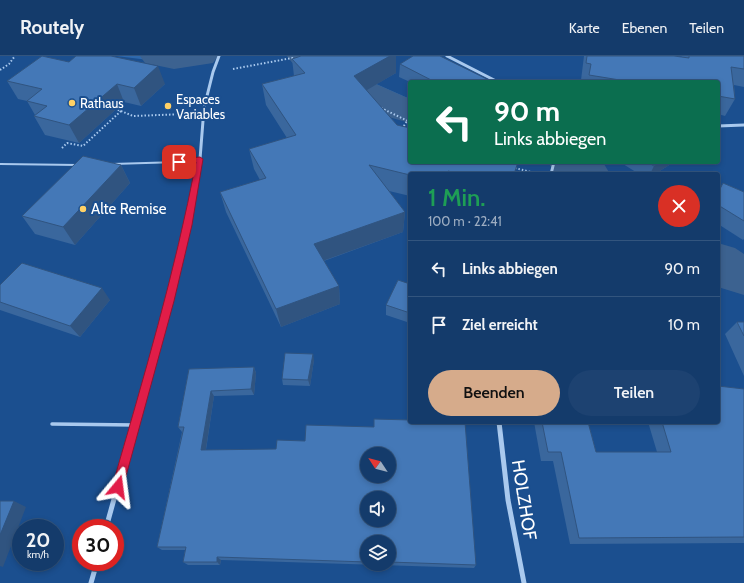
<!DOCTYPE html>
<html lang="de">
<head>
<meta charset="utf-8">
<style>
	:root { --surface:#143b6b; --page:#1d4271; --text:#f1f3f6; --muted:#9dadc1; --line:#33557e; --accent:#d6ab8b }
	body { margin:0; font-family:Cabin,sans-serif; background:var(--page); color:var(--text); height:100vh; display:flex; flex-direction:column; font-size:15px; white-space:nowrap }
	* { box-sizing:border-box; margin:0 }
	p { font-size:13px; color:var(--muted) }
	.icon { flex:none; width:22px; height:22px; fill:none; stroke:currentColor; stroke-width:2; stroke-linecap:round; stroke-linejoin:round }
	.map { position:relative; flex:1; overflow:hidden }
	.drawer { position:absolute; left:408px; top:116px; width:312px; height:252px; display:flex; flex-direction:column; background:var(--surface); border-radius:4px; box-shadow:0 2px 6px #0003,0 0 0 1px var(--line) }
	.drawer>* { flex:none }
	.guide { position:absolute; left:408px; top:24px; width:312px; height:84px; border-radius:4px; box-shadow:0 2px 6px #0003,0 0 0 1px var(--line); background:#0b6e4f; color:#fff; overflow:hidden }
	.needle { width:26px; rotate:306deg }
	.tools { position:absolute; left:360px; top:391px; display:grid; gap:8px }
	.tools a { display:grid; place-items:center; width:36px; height:36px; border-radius:50%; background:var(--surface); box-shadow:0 2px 6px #0003,0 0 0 1px var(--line); font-size:20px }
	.speed { position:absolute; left:12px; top:463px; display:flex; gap:8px; font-size:20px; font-weight:700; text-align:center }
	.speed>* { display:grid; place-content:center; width:52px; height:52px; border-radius:50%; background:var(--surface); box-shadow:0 2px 6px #0003,0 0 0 1px var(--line); line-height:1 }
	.speed small { font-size:10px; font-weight:400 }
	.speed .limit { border:6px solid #d22; background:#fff; color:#111 }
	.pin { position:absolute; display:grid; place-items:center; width:34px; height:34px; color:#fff; margin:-17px; border-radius:8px; box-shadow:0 2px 6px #0006 }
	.me { position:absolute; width:44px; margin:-22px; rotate:16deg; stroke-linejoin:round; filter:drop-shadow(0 0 3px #0008) }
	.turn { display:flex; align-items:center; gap:14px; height:84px; padding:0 20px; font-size:18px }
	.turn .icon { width:52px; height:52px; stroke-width:2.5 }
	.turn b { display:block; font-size:28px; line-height:34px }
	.round { display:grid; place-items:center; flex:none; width:42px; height:42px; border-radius:21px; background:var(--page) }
	.head { display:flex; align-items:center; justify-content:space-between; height:68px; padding:0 20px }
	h1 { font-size:24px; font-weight:600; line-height:30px; color:#1e9e55 }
	.cta { display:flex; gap:8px; margin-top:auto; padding:8px 20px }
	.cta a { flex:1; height:46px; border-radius:24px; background:var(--accent); color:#111; font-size:16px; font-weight:600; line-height:46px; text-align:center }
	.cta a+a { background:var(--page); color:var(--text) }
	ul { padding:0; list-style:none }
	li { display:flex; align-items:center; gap:12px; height:56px; padding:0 20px; border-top:1px solid var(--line) }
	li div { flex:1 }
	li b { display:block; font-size:15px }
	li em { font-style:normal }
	header { display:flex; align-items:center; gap:24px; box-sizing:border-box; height:56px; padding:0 20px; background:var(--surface); border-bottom:1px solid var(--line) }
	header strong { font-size:19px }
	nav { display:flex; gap:22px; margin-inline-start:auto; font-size:14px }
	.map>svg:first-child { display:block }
</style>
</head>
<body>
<header>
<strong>Routely</strong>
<nav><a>Karte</a><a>Ebenen</a><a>Teilen</a></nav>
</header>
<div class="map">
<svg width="744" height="527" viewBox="0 0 744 527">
	<rect width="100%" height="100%" fill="#1b4f8f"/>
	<path fill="#2e69ad" d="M116,0H172L165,6Z
		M291,0H320L354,18L410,43V65L336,27Z
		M576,106H586L603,118H574Z
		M718,192L727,196L744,200V235L718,220Z"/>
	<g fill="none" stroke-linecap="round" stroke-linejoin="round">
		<path fill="#3c6290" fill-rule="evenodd" d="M140,0H218L213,7L174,13L145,7Z
			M287,0H325L353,18L410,43V67C373,58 309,32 287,0Z
			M548,106H600L604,108L610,118H558L554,116Z
			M718,187L735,192L744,198V239L718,231Z"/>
		<path stroke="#a9c9ee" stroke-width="2" stroke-dasharray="1.5 2" stroke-linecap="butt" d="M233,13L292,2L295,3
			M0,14L9,8L15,0
			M381,52L410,66
			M121,55L133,60L186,58
			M402,73L407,65
			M62,92L67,87L83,90L121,55L114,52
			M515,112L535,117"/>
		<path stroke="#a9c9ee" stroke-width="2" d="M0,108L78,109
			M112,108L179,106L200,103"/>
		<path stroke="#a9c9ee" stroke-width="3.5" d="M52,368L135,369"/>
		<path stroke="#a9c9ee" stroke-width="3" d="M447,0L498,26
			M718,70L744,69
			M551,118L554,106
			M194,135L200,103L204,52L213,16L219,0"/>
		<path stroke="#a9c9ee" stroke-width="3.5" d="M152,307L188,169L194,134"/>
		<path stroke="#a9c9ee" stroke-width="5" d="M499,366L508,444L524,527
			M106,472L152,306
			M91,527L97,506"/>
	</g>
	<path fill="#3a679d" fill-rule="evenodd" d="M584,0H674L681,1L682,0H744V31L734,29L735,43L725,60L718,58V26H585V24H581Z
		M292,3L396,17L366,34L397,69L515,118H410V140L389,135L405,156L403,176L324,205L339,230L340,248L281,271L226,156L220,136L260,124L254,113L249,93L287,82L266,49L262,28L294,20Z
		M400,8L493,26H410L399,21Z
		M7,25L165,28L141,50L124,46L79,87L45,79L34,60L35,59L27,45L18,43Z
		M624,106H674L655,118H639L623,108Z
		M121,109L130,127L75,189L35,178L22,160Z
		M723,127L744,136V183L743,184L718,168V135Z
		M410,228V267L386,259V249Z
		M0,229L110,244L80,281L0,254Z
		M737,266H744V320L725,278Z
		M314,304L310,330L283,329L282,323Z
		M254,311L256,317L254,339L214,340L206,394L476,509L474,512L221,504L220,509H188L183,506L185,494H162L157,491L182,376L178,371L189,313ZM367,486H389V508H367Z
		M744,333V487L570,488L553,405H541L534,366H588L596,396H657L648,366H718Z"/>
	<path fill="#305480" d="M390,0H396V17L355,41L354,20Z
		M158,10L165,28L141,50L134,32Z
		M117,28L124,46L79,87L69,69Z
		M661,106H674L655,118H650L654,110Z
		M121,109L130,127L75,189L63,171Z
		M405,156L403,176L317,207L314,188Z
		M339,230L340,248L281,271L276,253Z
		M102,232L110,244L80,281L70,270Z
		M313,298L314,304L310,330L308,324Z
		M254,311L256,317L254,339L251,333Z
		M211,335L214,340L205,399L201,394Z
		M14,445L26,451L3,511L0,510V479Z
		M217,501L221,504L220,509L217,506Z"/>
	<path fill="#4478b7" stroke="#305480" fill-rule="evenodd" d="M42,0L69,6L76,0H111L158,10L134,32L117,28L69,69L34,60L47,50L27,45L42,33L7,25Z
		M301,0H390L354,20L397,69L410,72V106H518L514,118H460L448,115L446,118H410V119L369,109L405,156L314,188L339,230L276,253L220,136L266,122L249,93L296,79L262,28L305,17L292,3Z
		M413,0H440L493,26H435L400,8Z
		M587,0H674L689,2V0H744V13L731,11L735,43L718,40V26H632L589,19L591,8L586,7Z
		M83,100L121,109L63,171L22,160Z
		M647,106H661L654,110Z
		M723,127L744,136V165L718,149V137Z
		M22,207L102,232L70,270L0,246V229Z
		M398,224L410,228V257L386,249Z
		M737,266H744V280Z
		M285,297L313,298L308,324L282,323Z
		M254,311L251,333L211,335L201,394L276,393L277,384L305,385L306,369L374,371V363L410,364V366H465L476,509L389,506V486H367V506L217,501V506H183L186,491H157L184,371H178L189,313ZM367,398H389V420H367ZM367,442H389V464H367Z
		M718,330L744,333V481L579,482L561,396H548L542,366H588L596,396H671L662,366H718Z
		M0,445H14L0,479Z"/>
	<path fill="#e11d48" stroke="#92132f" d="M200,101L203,103L192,169L174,245L123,431L122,435L118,437L114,435L112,431C143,323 175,217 196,106L179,108L175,106L179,103Z"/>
	<g fill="#ffd166" stroke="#1b4f8f" stroke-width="1.5">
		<circle cx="72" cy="47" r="4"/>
		<circle cx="168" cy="50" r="4"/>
		<circle cx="83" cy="153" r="4"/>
	</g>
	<g text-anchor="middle" stroke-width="4" stroke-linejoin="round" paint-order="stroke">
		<g font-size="13" fill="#fff" stroke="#1b4f8f" text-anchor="start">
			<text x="176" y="48">Espaces<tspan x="176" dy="15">Variables</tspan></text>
			<text x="80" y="52">Rathaus</text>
		</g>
		<g font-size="15" fill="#fff" stroke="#1b4f8f" text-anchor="start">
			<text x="91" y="158">Alte Remise</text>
		</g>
		<g font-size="18" fill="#fff" stroke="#1b4f8f">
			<text transform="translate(524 444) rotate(81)" y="6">HOLZHOF</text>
		</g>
	</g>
</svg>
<div class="tools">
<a><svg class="needle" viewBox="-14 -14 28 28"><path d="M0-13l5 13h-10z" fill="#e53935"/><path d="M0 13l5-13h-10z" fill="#9dadc1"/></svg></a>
<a><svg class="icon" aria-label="sound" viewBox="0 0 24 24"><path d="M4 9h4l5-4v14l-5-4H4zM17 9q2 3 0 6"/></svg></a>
<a><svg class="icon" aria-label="layers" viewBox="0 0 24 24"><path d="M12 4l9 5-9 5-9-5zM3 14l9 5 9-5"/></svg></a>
</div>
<div class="speed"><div>20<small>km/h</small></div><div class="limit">30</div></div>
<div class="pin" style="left:179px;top:106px;background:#d93025"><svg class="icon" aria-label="arrive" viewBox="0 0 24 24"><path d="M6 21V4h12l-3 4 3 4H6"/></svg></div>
<svg class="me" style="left:118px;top:431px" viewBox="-20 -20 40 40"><path d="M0-17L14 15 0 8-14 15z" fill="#e11d48" stroke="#fff" stroke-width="4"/></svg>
<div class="guide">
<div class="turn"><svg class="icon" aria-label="left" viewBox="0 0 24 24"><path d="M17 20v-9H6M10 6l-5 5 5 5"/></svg><div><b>90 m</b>Links abbiegen</div></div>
</div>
<section class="drawer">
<div class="head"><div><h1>1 Min.</h1><p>100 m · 22:41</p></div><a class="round" style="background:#d93025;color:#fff"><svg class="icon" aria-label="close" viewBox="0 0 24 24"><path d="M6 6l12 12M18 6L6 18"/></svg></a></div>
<ul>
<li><svg class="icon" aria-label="left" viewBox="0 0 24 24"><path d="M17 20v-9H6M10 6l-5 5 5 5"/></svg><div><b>Links abbiegen</b></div><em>90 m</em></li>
<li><svg class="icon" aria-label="arrive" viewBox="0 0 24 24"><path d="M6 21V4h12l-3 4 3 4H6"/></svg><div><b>Ziel erreicht</b></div><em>10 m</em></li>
</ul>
<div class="cta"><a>Beenden</a><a>Teilen</a></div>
</section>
</div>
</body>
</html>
